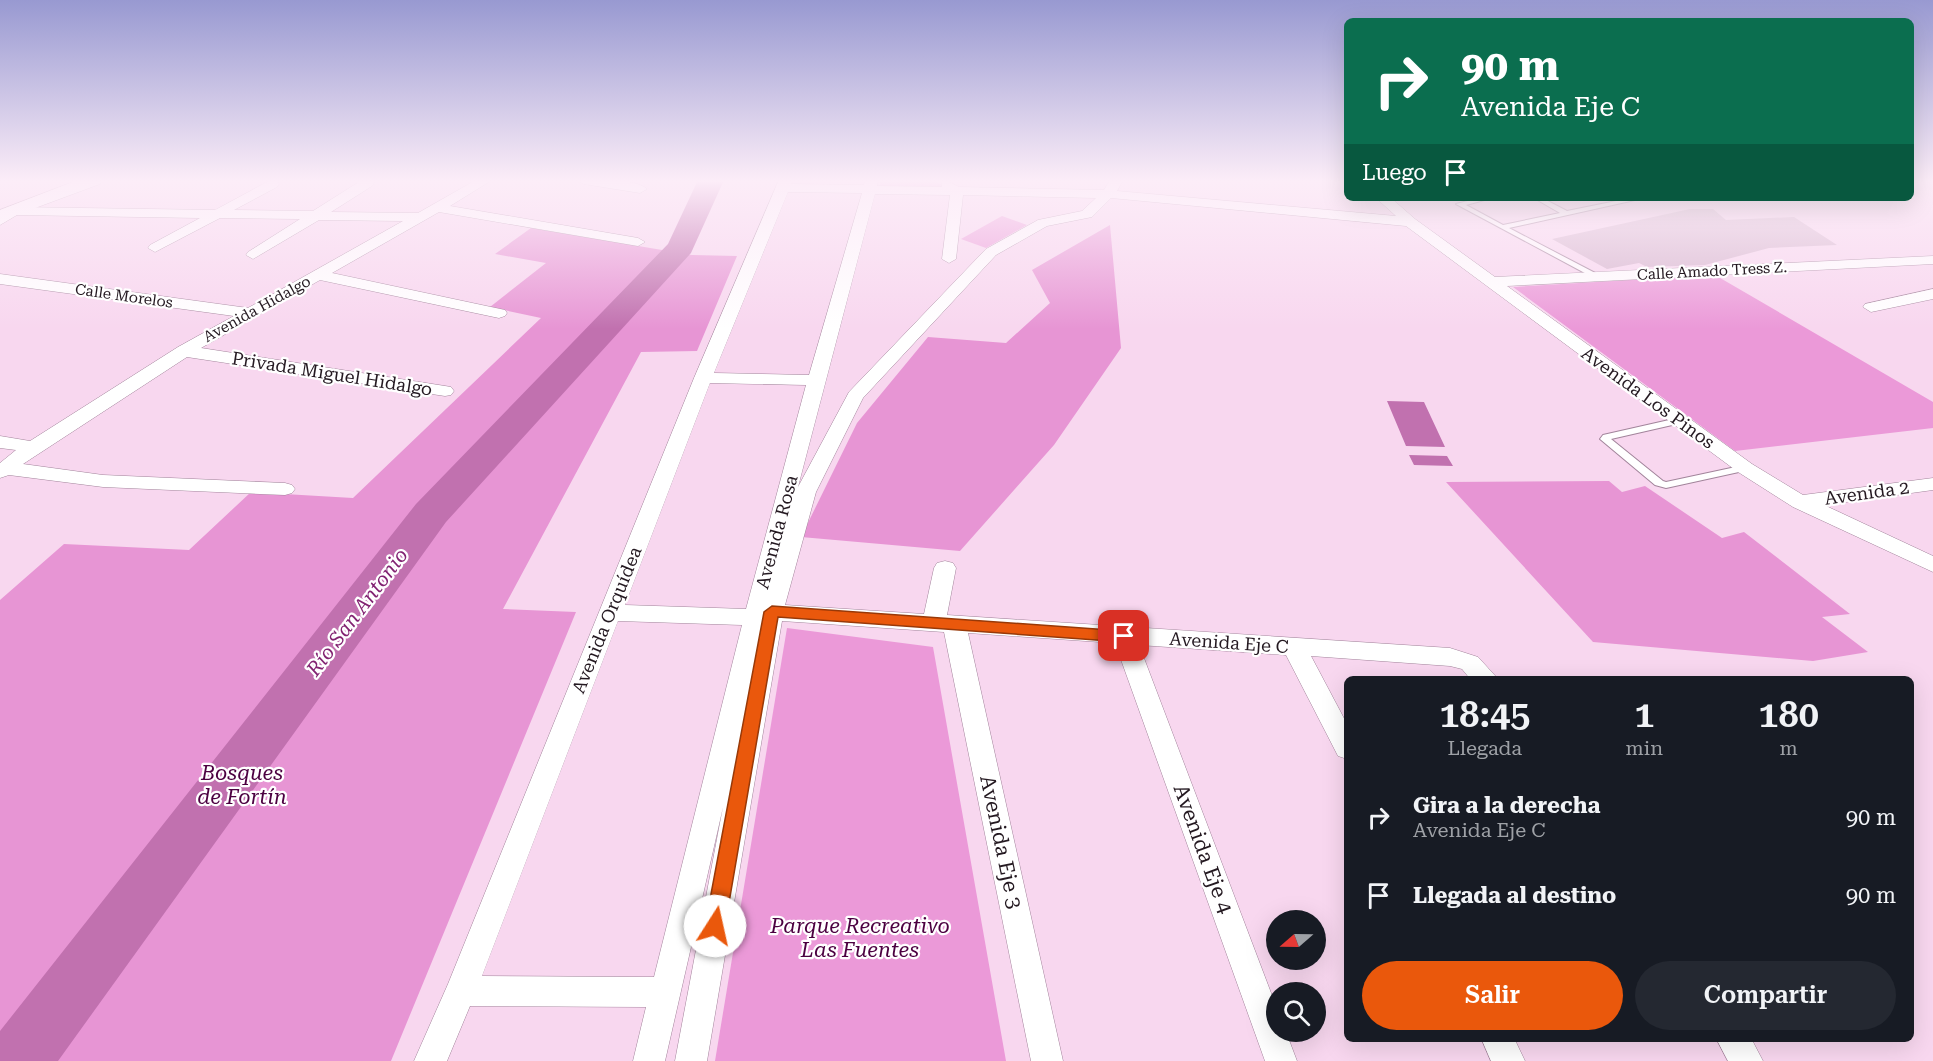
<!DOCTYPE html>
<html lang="es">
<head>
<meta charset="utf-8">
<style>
	:root { --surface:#171b24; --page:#242831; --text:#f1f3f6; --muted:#9ea1a6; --accent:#ea580c }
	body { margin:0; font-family:"Roboto Serif",serif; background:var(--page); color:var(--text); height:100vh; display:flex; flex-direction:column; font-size:22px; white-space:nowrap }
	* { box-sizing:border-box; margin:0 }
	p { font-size:20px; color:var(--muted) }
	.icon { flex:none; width:33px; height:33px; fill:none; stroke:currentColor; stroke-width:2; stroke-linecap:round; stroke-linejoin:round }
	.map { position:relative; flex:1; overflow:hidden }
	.panel { position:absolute; left:1344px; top:676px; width:570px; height:366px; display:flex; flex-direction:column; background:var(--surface); border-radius:9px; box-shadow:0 6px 24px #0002 }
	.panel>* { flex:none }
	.banner { position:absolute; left:1344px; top:18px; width:570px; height:183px; border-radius:9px; box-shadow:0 6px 24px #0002; background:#0b6e4f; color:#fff; overflow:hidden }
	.needle { width:39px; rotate:250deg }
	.controls { position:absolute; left:1266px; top:910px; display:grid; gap:12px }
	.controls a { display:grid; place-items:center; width:60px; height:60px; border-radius:50%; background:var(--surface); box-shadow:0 6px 24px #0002; font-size:30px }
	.pin { position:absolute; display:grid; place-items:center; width:51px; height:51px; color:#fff; margin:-26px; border-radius:12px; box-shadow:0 3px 9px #0006 }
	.me { position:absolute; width:66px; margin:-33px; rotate:10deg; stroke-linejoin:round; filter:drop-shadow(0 0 4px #0008) }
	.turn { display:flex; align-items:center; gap:21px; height:126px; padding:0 18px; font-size:27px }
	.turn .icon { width:78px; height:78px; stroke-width:2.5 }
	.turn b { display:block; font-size:42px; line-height:51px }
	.then { display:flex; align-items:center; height:57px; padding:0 18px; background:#0003; gap:12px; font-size:22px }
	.eta { display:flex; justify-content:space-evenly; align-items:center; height:102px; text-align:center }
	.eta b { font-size:36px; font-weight:600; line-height:42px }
	.action { display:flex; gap:12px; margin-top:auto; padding:12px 18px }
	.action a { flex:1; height:69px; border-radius:36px; background:var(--accent); color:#fff; font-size:24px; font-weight:600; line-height:69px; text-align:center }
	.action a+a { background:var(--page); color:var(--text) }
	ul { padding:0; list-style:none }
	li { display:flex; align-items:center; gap:18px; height:78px; padding:0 18px }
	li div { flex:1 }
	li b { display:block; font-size:22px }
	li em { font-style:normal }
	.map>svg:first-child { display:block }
</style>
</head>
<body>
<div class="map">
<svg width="1933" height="1061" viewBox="0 0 1933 1061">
	<rect width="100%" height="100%" fill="#f8d7ef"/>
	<path fill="#eb99d8" d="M880,180H934L942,185L941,187H880Z
		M1002,216L1027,225L986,248L961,239Z
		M1715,275L1933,402V428L1735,451L1513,287Z
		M787,628L933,647L1006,1061H715Z"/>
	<path fill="#e795d4" d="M1110,225L1121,348L1054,445L960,551L801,537L857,423L928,337L1006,343L1050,303L1032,270Z
		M531,228L692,255L737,256L697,351L641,352L503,609L576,612L391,1061H0V600L64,544L189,550L251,492L353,498L541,318L490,307L546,263L495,254Z
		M1609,481L1622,492L1645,486L1722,538L1744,532L1850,614L1822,617L1868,652L1813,661L1593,642L1446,482Z"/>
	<path fill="#c171af" d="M1387,401L1424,402L1445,447L1406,446Z
		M1409,455L1447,456L1453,466L1414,465Z"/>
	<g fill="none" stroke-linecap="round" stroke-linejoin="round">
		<path fill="#c171af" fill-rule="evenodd" d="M698,180H724L691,253L446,522L58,1061H0V1031L416,504L668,244Z"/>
	</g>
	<path fill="#d6b6ce" d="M1690,209H1713L1726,220L1794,217L1837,245L1769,248L1705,265L1647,267L1639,263L1607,269L1552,239Z"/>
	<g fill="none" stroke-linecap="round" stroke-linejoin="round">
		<defs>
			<path id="service" d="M1479,198H1492L1466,205L1503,225L1560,213L1534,198H1542L1567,211L1631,198H1644L1509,228L1599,275L1600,277L1596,279L1456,204Z
				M1678,418L1683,421L1681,423L1611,439L1663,481L1666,482L1745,465L1750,468L1748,470L1666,488L1655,485L1600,439L1603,435Z"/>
			<path id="minor" d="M271,180L277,181L279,184L277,187L234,210L313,211L362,180H372L374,183L372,186L331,212L418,213L476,180H492L450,206L638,238L645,242L638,246L439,212L332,273L505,310L507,313L505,316L499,318L320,280L201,348L445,386L451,387L454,391L451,395L445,396L187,357L23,464L103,475L285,483L292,485L295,489L292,493L285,495L103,487L9,475L0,478V463L16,450L0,448V436L30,441L178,347L234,316L0,284V274L248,308L403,221L319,220L253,259L246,255L248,252L300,219L220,218L155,252L148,248L150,245L200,218L17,215L0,225V215L14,207L215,210Z
				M578,180C595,180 634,178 647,189L640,193L584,184Z
				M779,180H792L791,184L864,185L865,180H878L877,186L942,187V182L947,181L959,187L1104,190L1110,180H1123L1117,191L1396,216L1376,198H1391L1415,219L1495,277L1933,256V264L1507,286L1752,464L1803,495L1933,478V490L1824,505L1933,556V572L1793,507L1738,472L1406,226L1111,198L1092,217L1047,226L996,255L863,398L816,492L785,605L924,614L934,568L937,563L945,561L953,563L956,568L947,615L1450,648L1478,657L1499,680H1471L1462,669L1450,666L1311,656L1347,724V759L1338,756L1286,655L1139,645L1276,1006V1032H1286L1297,1061H1265L1115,643L968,633L1063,1061H1031L944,632L782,621L707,1061H675L723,807L665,1061H633L646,1007L470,1006L447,1061H414L448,984L694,378ZM788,192L862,193L809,375L714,373ZM875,194L950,195L942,259L949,263L956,259L963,195L1096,198L1082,211L1038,220L986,249L849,392L798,487ZM710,383L806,385L746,609L625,605ZM618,621L742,625L654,977L482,976Z
				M1933,289V299L1871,312L1863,307L1865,304Z
				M1482,1040H1515L1525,1061H1491Z
				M1717,1040H1752L1763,1061H1728Z"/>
			<path id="tertiary" d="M78,180H102L100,184L0,221V210Z"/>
		</defs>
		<use href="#service" stroke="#a2849b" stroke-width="2"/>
		<use href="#minor" stroke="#a2849b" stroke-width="1"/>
		<use href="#tertiary" stroke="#a2849b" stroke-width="1"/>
		<use href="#service" fill="#fff" fill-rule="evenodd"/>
		<use href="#minor" fill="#fff" fill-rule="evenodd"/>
		<use href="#tertiary" fill="#fff" fill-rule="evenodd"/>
	</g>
	<linearGradient id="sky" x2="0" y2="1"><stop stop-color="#9899d1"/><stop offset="0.55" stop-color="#fcedf8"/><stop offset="1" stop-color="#fcedf8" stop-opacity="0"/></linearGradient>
	<rect width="1933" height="329" fill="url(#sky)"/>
	<path fill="#ea580c" stroke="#983908" stroke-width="1.5" d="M772,606L1124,631L1129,632L1132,636L1129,640L1124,642L778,617L725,926L722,933L715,935L708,933L705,926L764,612Z"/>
	<g text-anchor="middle" stroke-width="4.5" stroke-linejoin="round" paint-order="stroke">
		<g font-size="15" fill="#241921" stroke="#fff">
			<text transform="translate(1712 271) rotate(-3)" y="5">Calle Amado Tress Z.</text>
			<text transform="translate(124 296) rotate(8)" y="5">Calle Morelos</text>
			<text transform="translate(257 309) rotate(-29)" y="5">Avenida Hidalgo</text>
		</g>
		<g font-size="18" fill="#241921" stroke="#fff">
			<text transform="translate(332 374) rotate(9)" y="6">Privada Miguel Hidalgo</text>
			<text transform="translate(1648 398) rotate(36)" y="6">Avenida Los Pinos</text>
			<text transform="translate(1867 493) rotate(-8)" y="6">Avenida 2</text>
			<text transform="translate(777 532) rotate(-75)" y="6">Avenida Rosa</text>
			<text transform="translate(607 620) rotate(-68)" y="6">Avenida Orquídea</text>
			<text transform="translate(1229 643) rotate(4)" y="6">Avenida Eje C</text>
		</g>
		<g font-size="20" font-style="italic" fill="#822372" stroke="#fff">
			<text transform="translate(357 612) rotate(-53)" y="7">Río San Antonio</text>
		</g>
		<g font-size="21" font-style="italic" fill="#4c0041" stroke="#fff">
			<text x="242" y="780">Bosques<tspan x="242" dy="24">de Fortín</tspan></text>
			<text x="860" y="933">Parque Recreativo<tspan x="860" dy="24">Las Fuentes</tspan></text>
		</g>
		<g font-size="21" fill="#241921" stroke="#fff">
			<text transform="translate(1001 842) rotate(78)" y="7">Avenida Eje 3</text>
			<text transform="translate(1203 849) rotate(70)" y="7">Avenida Eje 4</text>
		</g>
	</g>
</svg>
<div class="controls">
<a><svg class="needle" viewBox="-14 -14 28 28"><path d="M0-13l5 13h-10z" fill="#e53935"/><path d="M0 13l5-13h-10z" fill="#9ea1a6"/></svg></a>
<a><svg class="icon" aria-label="search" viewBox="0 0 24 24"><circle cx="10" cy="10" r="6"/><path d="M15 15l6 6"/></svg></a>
</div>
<div class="pin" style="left:1124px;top:636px;background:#d93025"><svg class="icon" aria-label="arrive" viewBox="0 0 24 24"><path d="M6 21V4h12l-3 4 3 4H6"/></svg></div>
<svg class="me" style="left:715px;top:926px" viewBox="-20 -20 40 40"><circle r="19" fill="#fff"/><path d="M0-13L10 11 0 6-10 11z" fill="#ea580c"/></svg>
<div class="banner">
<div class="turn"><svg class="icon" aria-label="right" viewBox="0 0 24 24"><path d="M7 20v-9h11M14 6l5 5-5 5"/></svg><div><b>90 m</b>Avenida Eje C</div></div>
<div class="then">Luego<svg class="icon" aria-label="arrive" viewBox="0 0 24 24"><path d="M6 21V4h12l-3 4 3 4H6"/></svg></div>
</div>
<section class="panel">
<div class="eta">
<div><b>18:45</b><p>Llegada</p></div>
<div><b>1</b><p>min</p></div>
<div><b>180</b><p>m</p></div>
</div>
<ul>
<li><svg class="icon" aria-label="right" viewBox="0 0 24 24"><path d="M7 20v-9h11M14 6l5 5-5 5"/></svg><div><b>Gira a la derecha</b><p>Avenida Eje C</p></div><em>90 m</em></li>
<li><svg class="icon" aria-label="arrive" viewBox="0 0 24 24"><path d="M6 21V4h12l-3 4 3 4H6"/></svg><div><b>Llegada al destino</b></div><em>90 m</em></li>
</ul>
<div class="action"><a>Salir</a><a>Compartir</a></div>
</section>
</div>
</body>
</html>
